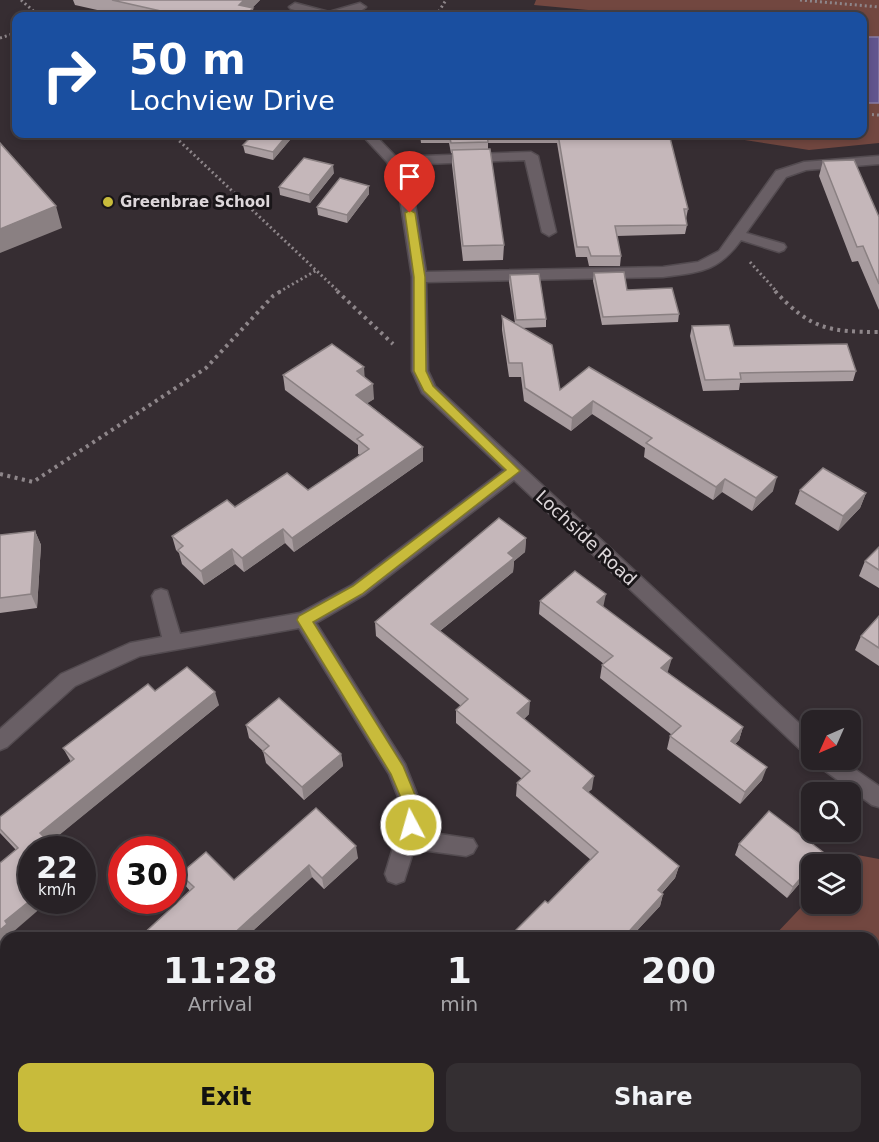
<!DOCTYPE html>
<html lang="en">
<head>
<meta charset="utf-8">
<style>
	:root { --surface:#282226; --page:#342f32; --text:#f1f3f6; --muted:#a5a4a7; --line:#443f43; --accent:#c8bb3b }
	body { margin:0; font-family:"DejaVu Sans",sans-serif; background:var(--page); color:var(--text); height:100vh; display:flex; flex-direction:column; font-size:22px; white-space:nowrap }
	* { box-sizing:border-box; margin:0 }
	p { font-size:20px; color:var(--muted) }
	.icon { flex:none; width:33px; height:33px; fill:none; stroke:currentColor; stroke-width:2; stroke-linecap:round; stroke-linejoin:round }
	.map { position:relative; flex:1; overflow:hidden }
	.details { position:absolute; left:0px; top:932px; width:879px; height:212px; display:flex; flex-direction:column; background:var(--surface); border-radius:18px 18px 0 0; box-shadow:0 3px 9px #0003,0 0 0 2px var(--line) }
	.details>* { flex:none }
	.guide { position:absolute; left:12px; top:12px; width:855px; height:126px; border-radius:12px; box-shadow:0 3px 9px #0003,0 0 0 2px var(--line); background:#1a4fa0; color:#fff; overflow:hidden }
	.needle { width:39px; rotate:225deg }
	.controls { position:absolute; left:801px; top:710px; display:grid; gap:12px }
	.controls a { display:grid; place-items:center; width:60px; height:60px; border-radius:12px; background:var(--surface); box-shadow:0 3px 9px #0003,0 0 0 2px var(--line); font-size:30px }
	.speed { position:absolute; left:18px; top:836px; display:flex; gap:12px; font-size:30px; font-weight:700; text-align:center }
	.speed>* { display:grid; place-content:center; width:78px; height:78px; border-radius:50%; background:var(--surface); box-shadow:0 3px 9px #0003,0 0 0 2px var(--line); line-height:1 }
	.speed small { font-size:15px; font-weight:400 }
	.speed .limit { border:9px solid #d22; background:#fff; color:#111 }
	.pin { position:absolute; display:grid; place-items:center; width:51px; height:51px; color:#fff; margin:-62px -26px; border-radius:50% 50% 50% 0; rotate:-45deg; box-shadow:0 0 6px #0007 }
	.pin .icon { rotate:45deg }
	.me { position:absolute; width:66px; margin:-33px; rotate:354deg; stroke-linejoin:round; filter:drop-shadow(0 0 4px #0008) }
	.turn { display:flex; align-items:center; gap:21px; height:126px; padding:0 18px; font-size:27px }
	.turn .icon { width:78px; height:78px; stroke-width:2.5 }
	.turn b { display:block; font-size:42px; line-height:51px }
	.eta { display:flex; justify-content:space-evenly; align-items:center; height:102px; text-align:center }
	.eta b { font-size:36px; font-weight:700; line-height:42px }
	.button { display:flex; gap:12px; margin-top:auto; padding:12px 18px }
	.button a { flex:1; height:69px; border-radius:12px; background:var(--accent); color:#111; font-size:24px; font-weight:700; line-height:69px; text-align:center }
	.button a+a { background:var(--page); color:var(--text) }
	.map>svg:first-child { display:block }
</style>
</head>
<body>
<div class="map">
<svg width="879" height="1142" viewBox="0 0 879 1142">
	<rect width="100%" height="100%" fill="#362d32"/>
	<path fill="#724740" d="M536,0H879V37H863L862,16H631V14L534,5Z
		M863,103H879V143L809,150L706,134H862Z
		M852,854L879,859V1142H578L583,1137H873V938L773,937L811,897L812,903H850V864H842Z"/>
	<path fill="#61558e" stroke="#867ca5" stroke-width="1.5" d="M863,37H879V103H863Z"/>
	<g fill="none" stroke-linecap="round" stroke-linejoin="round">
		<defs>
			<path id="minor" d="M295,3L329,12L360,3L366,7C346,24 313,15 291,9L289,7Z
				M361,134H374L396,157L531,152L538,156L556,232L549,236L542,232L525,160L401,165L413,192L426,272L663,267L698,262L719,251L776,171L804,162L879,156V164L806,170L786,177L746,233L784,244L786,247L784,250L779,252L741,240C718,272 700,272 663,277L426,282L428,371L435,386L812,735V757L805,754L514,480L364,595L316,623L405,764L424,812L419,831L473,839L477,846L473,853L466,856L414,849L404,881L396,884L388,881L385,874L404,812L389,774L299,628L140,656L75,686L7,747L0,750V729L61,674L130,643L162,637L152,596L155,591L161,589L167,591L180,634L300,613L352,585L504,470L422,393L412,371V277L399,192L387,162Z
				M814,759H840L879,786V807L872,805L817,765Z"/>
		</defs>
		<use href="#minor" stroke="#534b50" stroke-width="3"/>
		<path stroke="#8e868a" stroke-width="3" stroke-dasharray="2 3" stroke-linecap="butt" d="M21,0L39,16
			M800,0L879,7
			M436,16L446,0
			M0,38L16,33
			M862,114L879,115
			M172,134L339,292
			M750,262L777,292
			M279,292L317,270"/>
		<path stroke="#8e868a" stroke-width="4" stroke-dasharray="3 4.5" stroke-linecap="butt" d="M337,291L393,344
			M775,291C810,329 829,332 879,332
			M0,474L33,482L206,368L273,296L281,291"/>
		<path stroke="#8e868a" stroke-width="4.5" stroke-dasharray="4 5" stroke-linecap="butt" d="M873,1142L879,1138"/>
		<use href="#minor" fill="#695f65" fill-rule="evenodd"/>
	</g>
	<path fill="#a99da0" d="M73,0H260L252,8L254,16H124L75,5Z
		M295,134L273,160L245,153L243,145Z
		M420,134H586V135L688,209L686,219L687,225L685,234L617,236L621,256L620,266H589L587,257H576L557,143H488V149L504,245L503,260L463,261L452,165V153H451L449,143H421Z
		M823,161L879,217V310L858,261L852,262L819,176Z
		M334,173L310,203L280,195L279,187Z
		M369,186V194L347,223L318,215L317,207Z
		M594,273L679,314L678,322L602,325L593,281Z
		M510,275L546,319V327L522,328L560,390L589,367L773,491L752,511L722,492L713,500L644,457L645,448L592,414L571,431L524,401L521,377H509L502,330V316L515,323L509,282Z
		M692,326L734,346L856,371L853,381L740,383L739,390L703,391L690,336Z
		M283,375L364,377L374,399L367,403L423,447V461L294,552L285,543L244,572L235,564L204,585L182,564L179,553L176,550L172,536L235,507L308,490L360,455L358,454V445L285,390Z
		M800,490L866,493L860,508L838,531L795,504Z
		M35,531L41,545L37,608L0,613V535Z
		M526,538L525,552L514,561L513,572L440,631L529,714L524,719L592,789L588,792L679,866L675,878L662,893L663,894L660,906L630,938H508L548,903L591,860L516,796L517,783L522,779L456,723V710L461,706L376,636L375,622Z
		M879,547V588L859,576L865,561Z
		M540,601L603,607L668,671L667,672L743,727L739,740L735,744L762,780L740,804L667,749L670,736L672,735L600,678L602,665L604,664L539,614Z
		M879,616V666L855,650L861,636Z
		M155,691L219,705L50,842L13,932L15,935L12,938H6V943L0,948V863L16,850L0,833V817L71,762L63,748Z
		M246,725L341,754L343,766L304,800L266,763L263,751L249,738Z
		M316,808L358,858L324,889L312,877L245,938H139L190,891L185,885L180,874L234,880Z
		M739,844L816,864L787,898L735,855Z
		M324,1137H431L427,1142H319Z
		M437,1137H447L442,1142Z"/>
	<path fill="#8a8082" d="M244,0H260L244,16L239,5Z
		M253,8L254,16H245Z
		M288,134H295L273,160V152Z
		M333,165L334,173L310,203L309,195Z
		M369,186V194L347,223V215Z
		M56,206L62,228L0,253V229Z
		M364,367L365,382L357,371Z
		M373,384L374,399L357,410L356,395Z
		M593,401L592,414L571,431L572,418Z
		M423,447V461L294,552L292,538Z
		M777,477L773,491L752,511L756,498Z
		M725,479L722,492L713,500L716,487Z
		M866,493L860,508L838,531L843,516Z
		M283,529L285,543L244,572L242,558Z
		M35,531L41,545L37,608L31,594Z
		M526,538L525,552L514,561L513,572L431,638V624L508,553Z
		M232,549L235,564L204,585L201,571Z
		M606,594L603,608L597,602Z
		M672,658L668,671L658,681L661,668Z
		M215,692L219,705L47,845L40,833Z
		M530,701L529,714L516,726L517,713Z
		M743,727L739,740L726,754L731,741Z
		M341,754L343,766L304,800L302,787Z
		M767,767L762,780L740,804L745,792Z
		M594,776L592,789L580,800L583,788Z
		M356,846L358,858L324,889L322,878Z
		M823,852L816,864H812Z
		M309,865L312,877L245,938H229Z
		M812,865V869L787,898L793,887Z
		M679,866L675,878L654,901L658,890Z
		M663,894L660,906L630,938H623Z
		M32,899V900H50L13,932L15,935L12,938H6V943L0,948V930L5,921Z
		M212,931L214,938H205Z
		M169,1137H172L175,1142H164Z
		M390,1137H392L393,1142H385Z
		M424,1137H431L427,1142H419Z
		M442,1137H447L442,1142Z"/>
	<path fill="#c5b7ba" stroke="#8a8082" stroke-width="1.5" d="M112,0H244L239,5L253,8L245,16H183Z
		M254,134H288L273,152L243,145Z
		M449,134H487L488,142L451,143Z
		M558,134H586V135L669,134L688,209H684L687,225L615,226L621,256H591L588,247H577Z
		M0,143L56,206L0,229Z
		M490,149L504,245L463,246L452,150Z
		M304,158L333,165L309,195L279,187Z
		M854,160L879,217V284L863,246L857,247L823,161Z
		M340,178L369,186L347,215L317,207Z
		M624,272L627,290L672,288L679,314L603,317L594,273Z
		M539,274L546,319L516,320L510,275Z
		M502,316L552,345L560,390L589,367L777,477L756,498L725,479L716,487L646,443L652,438L593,401L572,418L525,388L522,363H509Z
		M729,325L734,346L847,344L856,371L740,373L741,379L705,380L692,326Z
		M332,344L364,367L357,371L373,384L356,395L423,447L292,538L283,529L242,558L232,549L201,571L178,550L183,546L172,536L227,500L235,507L287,473L308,490L369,449L357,439L363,435L283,375Z
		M823,468L866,493L843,516L800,490Z
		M499,518L526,538L508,553L514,558L431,624L530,701L517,713L594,776L583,788L679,866L658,890L663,894L623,938H508L545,901L548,903L598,852L517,783L530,771L456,710L468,699L375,622Z
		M35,531L31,594L0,598V535Z
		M879,547V570L865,561Z
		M575,571L606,594L597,602L672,658L661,668L743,727L731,741L767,767L745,792L670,736L681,726L602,665L613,656L540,601Z
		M879,616V648L861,636Z
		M187,667L215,692L40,833L56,849H32V899L5,921L7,924L0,930V863L18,848L0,829V817L74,759L63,748L148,684L155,691Z
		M279,698L341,754L302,787L263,751L269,746L246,725Z
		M316,808L356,846L322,878L309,865L229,938H219L212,931L205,938H139L194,887L180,874L206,852L234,880Z
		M769,811L823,852L793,887L739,844Z
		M158,1137H169L164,1142H162Z
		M173,1137H245L249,1142H177Z
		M324,1137H390L385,1142H319Z
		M395,1137H424L419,1142H399Z"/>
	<path fill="#c8bb3b" stroke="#827a26" stroke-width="1.5" d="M410,210L415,213L425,277L426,371L433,386L520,471L362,594L313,622L403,766L422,812L417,830L411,833L406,830L403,825L407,812L391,774L297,620L299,616L353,586L506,470L424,391L414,371V277L405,213Z"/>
	<circle fill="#c8bb3b" stroke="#1a1619" stroke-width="2" cx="108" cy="202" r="6"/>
	<g text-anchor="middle" stroke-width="6" stroke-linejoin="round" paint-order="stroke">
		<g font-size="15" font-weight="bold" fill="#ddd7da" stroke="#1a1619" text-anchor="start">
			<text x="120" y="207">Greenbrae School</text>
		</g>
		<g font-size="18" fill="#ddd7da" stroke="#1a1619">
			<text transform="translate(586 538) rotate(43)" y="6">Lochside Road</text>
		</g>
	</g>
</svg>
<div class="controls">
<a><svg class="needle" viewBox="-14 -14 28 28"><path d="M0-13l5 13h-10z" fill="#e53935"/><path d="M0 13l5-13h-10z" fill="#a5a4a7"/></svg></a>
<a><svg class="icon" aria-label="search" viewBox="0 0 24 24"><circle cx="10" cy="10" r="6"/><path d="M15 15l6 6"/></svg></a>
<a><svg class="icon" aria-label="layers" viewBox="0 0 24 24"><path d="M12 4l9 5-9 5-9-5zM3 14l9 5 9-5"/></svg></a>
</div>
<div class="speed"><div>22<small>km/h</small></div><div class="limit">30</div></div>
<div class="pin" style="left:410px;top:213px;background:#d93025"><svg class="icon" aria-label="arrive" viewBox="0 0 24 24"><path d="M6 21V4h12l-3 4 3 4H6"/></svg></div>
<svg class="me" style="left:411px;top:825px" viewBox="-20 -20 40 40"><circle r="17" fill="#c8bb3b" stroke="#fff" stroke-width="3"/><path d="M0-11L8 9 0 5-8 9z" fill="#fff"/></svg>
<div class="guide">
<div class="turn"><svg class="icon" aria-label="right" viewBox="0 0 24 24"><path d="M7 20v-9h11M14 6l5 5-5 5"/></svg><div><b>50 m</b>Lochview Drive</div></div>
</div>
<section class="details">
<div class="eta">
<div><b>11:28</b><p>Arrival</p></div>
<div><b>1</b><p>min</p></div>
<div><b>200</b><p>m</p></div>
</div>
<div class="button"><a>Exit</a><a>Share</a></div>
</section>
</div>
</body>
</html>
